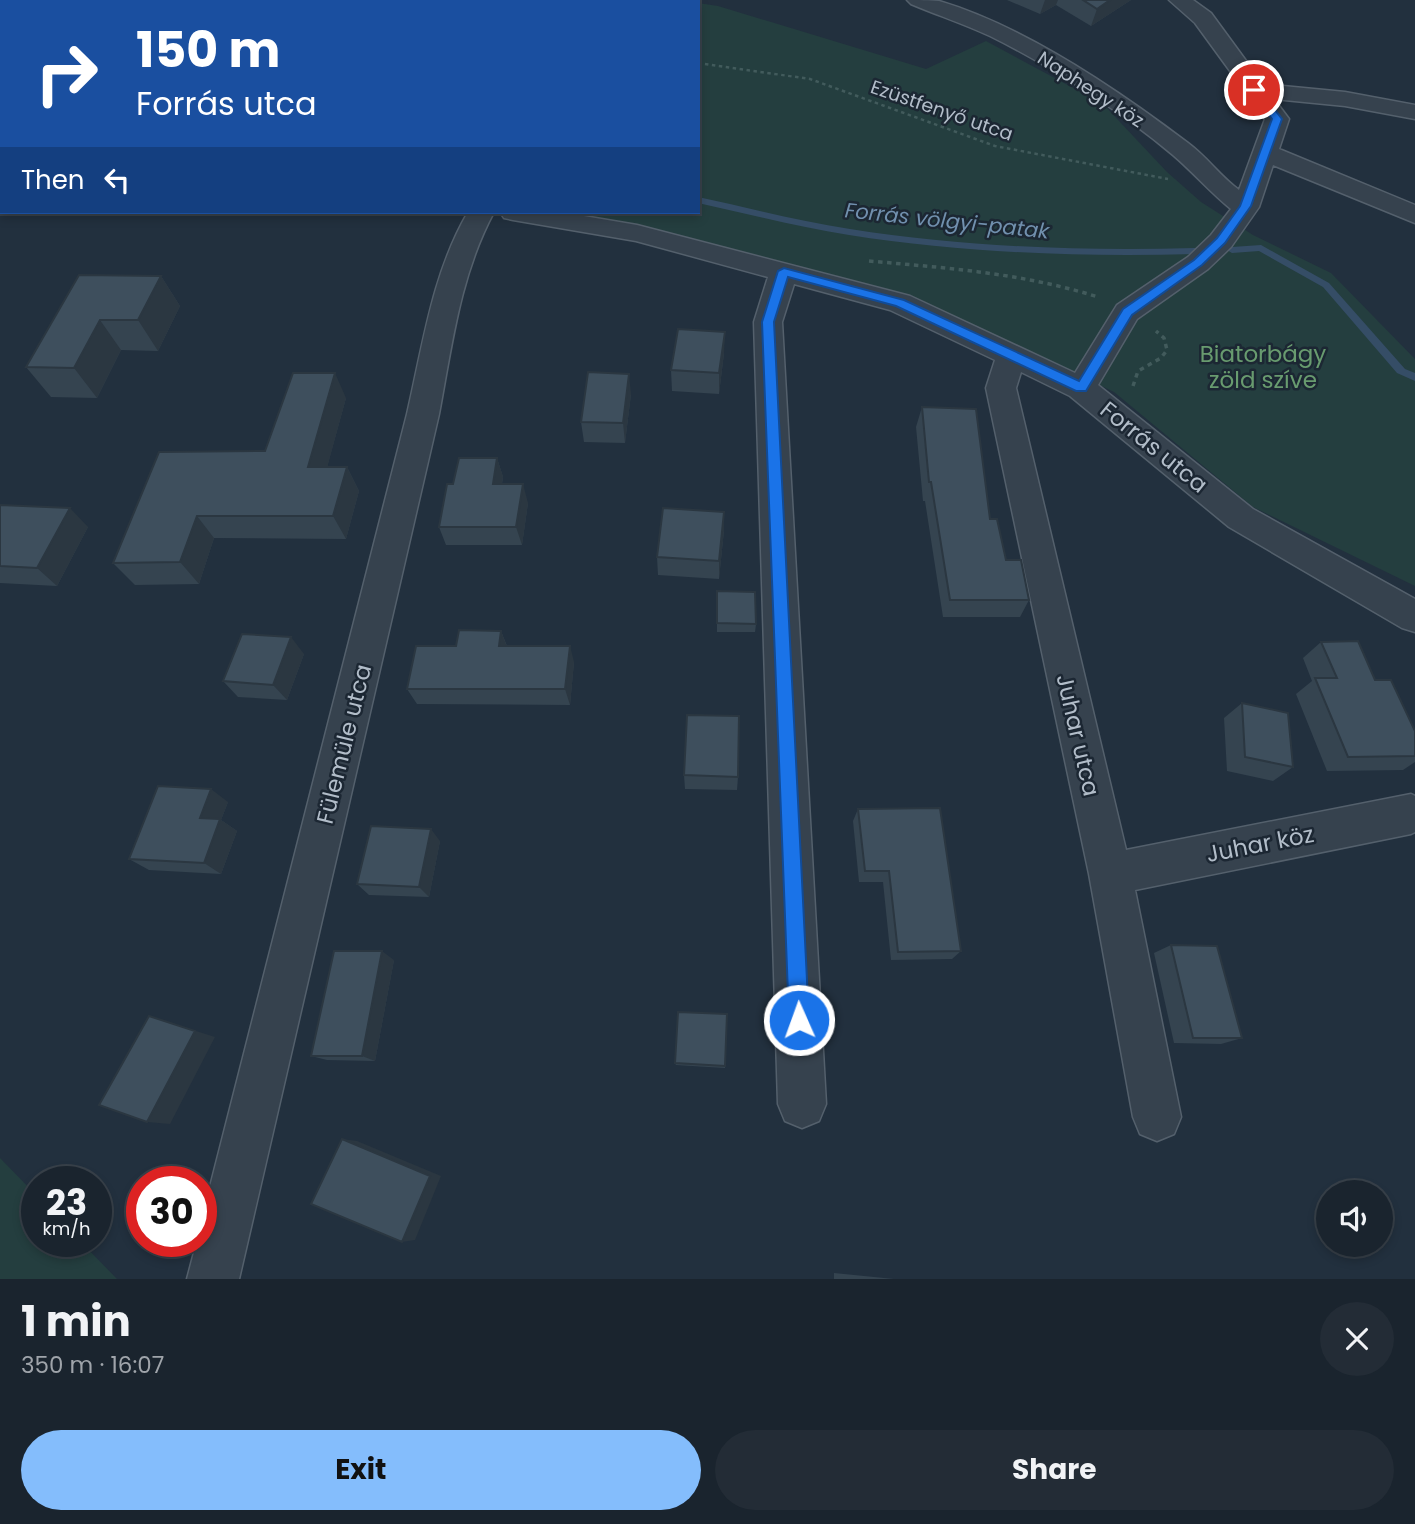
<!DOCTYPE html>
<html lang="en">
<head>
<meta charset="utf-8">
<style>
	:root { --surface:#1a242e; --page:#232c36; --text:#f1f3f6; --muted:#9fa4aa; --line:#38414a; --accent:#84bdfc }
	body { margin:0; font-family:Poppins,sans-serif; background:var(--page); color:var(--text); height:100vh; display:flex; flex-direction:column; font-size:26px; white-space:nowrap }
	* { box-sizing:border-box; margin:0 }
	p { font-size:23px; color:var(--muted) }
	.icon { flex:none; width:38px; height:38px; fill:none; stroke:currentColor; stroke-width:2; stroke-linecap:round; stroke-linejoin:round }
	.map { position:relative; height:1279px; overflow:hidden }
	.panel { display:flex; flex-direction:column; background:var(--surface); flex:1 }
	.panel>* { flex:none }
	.banner { position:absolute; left:0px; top:0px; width:700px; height:214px; box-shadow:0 4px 10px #0003,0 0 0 2px var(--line); background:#1a4fa0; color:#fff; overflow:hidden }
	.controls { position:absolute; left:1316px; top:1180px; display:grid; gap:14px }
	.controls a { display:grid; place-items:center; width:77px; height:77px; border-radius:50%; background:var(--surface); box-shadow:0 4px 10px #0003,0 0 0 2px var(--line); font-size:35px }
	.speed { position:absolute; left:21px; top:1166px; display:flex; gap:14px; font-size:35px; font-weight:700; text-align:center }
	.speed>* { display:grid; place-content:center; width:91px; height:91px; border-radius:50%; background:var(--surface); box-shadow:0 4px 10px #0003,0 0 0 2px var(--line); line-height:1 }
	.speed small { font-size:18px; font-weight:400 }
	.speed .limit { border:10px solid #d22; background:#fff; color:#111 }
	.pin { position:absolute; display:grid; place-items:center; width:60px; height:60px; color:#fff; margin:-30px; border:4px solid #fff; border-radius:50%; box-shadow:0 2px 7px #0007 }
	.me { position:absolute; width:77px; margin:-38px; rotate:358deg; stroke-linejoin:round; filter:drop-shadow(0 0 5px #0008) }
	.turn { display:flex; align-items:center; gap:24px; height:147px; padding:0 21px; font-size:32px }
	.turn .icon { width:91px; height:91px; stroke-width:2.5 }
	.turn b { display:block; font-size:49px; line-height:60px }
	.then { display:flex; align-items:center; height:66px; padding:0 21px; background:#0003; gap:14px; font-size:26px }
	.round { display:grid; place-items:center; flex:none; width:74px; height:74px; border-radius:37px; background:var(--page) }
	.summary { display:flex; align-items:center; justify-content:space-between; height:119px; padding:0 21px }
	h1 { font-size:42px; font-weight:700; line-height:52px }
	.primary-button { display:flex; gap:14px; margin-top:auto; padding:14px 21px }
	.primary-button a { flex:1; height:80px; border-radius:42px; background:var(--accent); color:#111; font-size:28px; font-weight:700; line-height:80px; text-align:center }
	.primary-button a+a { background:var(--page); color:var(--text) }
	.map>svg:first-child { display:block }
</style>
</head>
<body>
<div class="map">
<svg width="1415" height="1279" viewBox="0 0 1415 1279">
	<rect width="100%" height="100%" fill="#22303e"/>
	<path fill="#243e3f" d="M0,0H680L691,2H2V170Z
		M698,3L718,6L926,69L986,41L1103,104L1167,172L1201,202L1253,235L1331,273L1415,359V586L1253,507L1114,392L1087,379L900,303L637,233L513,212H698Z
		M0,1158L37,1196V1241H80L117,1279H0Z"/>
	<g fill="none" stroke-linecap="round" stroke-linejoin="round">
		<path fill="#354d66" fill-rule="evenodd" d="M0,88H2V92H0Z
			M698,197C749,208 799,221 850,229C964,247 1079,251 1195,248L1200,251L1195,254C1079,257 964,253 849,235C799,227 749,214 698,203Z
			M1261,245L1329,283L1405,369L1415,373V381L1397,373L1323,287L1259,251L1232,253L1227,250L1232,247Z"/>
		<defs>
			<path id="street" d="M907,0C918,0 930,0 939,1C1024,26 1118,90 1188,143C1207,157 1220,176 1239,190L1265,119L1195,23L1169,0H1193L1211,13L1263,84L1345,92L1415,105V119L1345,106L1274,99L1289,119L1279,149L1415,205V223L1273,165L1259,207L1231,247L1208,269L1137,319L1098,385L1253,509L1415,599V632L1402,628L1229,527L1070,396L1021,372L1016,388L1126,850L1411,794L1415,796V832L1411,834L1135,890L1181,1117L1174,1134L1157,1141L1140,1134L1133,1117L1089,874L986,388L995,360L890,310L794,284L782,322L826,1104L819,1121L802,1128L785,1121L778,1104L754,322L768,277L636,241L513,220L504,218L500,212H560L637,225L910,296L1075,373L1117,305L1188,257L1211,235L1231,209C1210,192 1193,172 1173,155C1122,112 1049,65 990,36C964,24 937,15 911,4Z
				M0,162H2V178H0Z
				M468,212H494C460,275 452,345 439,414L239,1279H187L197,1241H201V1222L407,414C423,345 432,274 468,212Z"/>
		</defs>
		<use href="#street" stroke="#54606c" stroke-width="3"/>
		<path stroke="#425b5c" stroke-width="2.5" stroke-dasharray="3.5 3.5" stroke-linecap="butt" d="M698,63L810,79L995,146L1168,179"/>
		<path stroke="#425b5c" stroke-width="3.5" stroke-dasharray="4.5 4.5" stroke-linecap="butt" d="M869,261C947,268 1022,273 1098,297
			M1133,386L1138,371L1161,358L1167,350L1164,338L1156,331"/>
		<use href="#street" fill="#36424e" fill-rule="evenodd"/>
	</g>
	<path fill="#354450" d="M1007,0H1131L1091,26L1056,5L1040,14Z
		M161,276L180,306L158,351L121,350L97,398L51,397L26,367Z
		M724,353L719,394L672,391L671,370Z
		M631,394L625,443L584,442L581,422Z
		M346,398L327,467H347L359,491L346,539L214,538L199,584L135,585L113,563L265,451Z
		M922,407L990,519L1006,560L1029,600L1020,617H943L925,501H923L916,427Z
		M497,458L503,477L502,484L528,503L522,545H446L439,527L453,484Z
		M0,505L88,527L57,586L0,583Z
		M724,530L719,579L658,575L657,557Z
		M717,591L756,624L755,632H717Z
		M501,631L507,646L574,662L570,705L417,704L407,689L456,646Z
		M1321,642L1375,680L1415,731V762L1403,770L1327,771L1296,694L1312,681L1303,658Z
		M304,654L287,700L238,697L223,681Z
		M1242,703L1293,767L1273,781L1227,771L1224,718Z
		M684,775L738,777L737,790L685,789Z
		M228,802L221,820L237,831L221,874L149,870L129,859Z
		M858,809L961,951L952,959L891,960L883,882H859L853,821Z
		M440,841L429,897L369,895L357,884Z
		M1171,945L1242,1038L1221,1044L1174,1043L1154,953Z
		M394,960L375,1061L327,1060L311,1056Z
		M727,1014L725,1068L676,1065L675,1063Z
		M834,1273L894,1279H834Z"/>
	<path fill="#2b3741" d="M1045,0H1058L1056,5L1040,14Z
		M1110,0H1131L1091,26L1097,9Z
		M161,276L180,306L158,351L138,320Z
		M100,320L121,350L97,398L74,368Z
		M725,332L724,353L719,394V373Z
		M335,373L346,398L321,490L308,467Z
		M629,374L631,394L625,443L623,423Z
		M497,458L503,477L499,503L493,484Z
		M347,467L359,491L346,539L333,516Z
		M523,484L528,503L522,545L516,527Z
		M70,508L88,527L57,586L37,568Z
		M724,512V530L719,579V561Z
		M197,516L214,538L199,584L180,562Z
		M501,631L507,647L499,646Z
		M291,637L304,654L287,700L273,685Z
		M570,646L574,662L570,705L565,689Z
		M211,789L228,802L221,820L237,831L221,874L204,863L200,818Z
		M431,829L440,841L429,897L419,887Z
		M382,951L394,960L375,1061L362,1056Z
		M149,1016L215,1037L170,1124L147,1122Z
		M342,1139L357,1141L441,1176L415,1240L402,1242Z"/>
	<path fill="#3e4f5d" stroke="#2b3741" stroke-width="2" d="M1083,0H1110L1097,9Z
		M79,275L161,276L138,320H100L74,368L26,367Z
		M678,329L725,332L719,373L671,370Z
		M588,372L629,374L623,423L581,422Z
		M293,373H335L308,467H347L333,516H197L180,562L113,563L159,452L265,451Z
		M922,407L976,409L990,519H997L1006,560H1021L1029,600H950L931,482H929Z
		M459,458H497L493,484H523L516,527H439L447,484H453Z
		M0,505L70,508L37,568L0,566Z
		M663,508L724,512L719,561L657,557Z
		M717,591L755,592L756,624L717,623Z
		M459,630L501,631L499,646H570L565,689H407L416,646H456Z
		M242,634L291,637L273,685L223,681Z
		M1358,641L1375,680H1391L1415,731V756L1348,757L1315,678H1337L1321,642Z
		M1242,703L1288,713L1293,767L1245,757Z
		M687,715L739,716L738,777L684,775Z
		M158,786L211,789L200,818L220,819L204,863L129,859Z
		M940,808L961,951L898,952L889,871H865L858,809Z
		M371,826L431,829L419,887L357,884Z
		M1171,945L1217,946L1242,1038H1193Z
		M334,951H382L362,1056H311Z
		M678,1012L727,1014L725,1066L675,1063Z
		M149,1016L195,1031L147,1122L99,1105Z
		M342,1139L430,1176L402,1242L311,1204Z"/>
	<path fill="#1a73e8" stroke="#114b97" stroke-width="2" d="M1250,88H1258L1282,119L1251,206L1225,243L1202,265L1132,315L1086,391H1076L896,306L788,277L774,322L809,1020L806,1027L799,1030L791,1027L789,1020L762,322L778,271L784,268L904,300L1079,381L1123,309L1194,260L1217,238L1240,206L1272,119L1249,90Z"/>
	<g text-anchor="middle" stroke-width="5" stroke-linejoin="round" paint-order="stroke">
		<g font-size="19" fill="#b2bdc9" stroke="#1c2733">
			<text transform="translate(1091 89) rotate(33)" y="7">Naphegy köz</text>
			<text transform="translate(942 110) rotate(19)" y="7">Ezüstfenyő utca</text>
		</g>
		<g font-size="21" font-style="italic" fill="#7190ae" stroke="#1c2733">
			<text transform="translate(947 221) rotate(6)" y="7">Forrás völgyi-patak</text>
		</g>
		<g font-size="23" fill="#689b6f" stroke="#1c2733">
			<text x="1263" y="362">Biatorbágy<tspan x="1263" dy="26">zöld szíve</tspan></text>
		</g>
		<g font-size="23" fill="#b2bdc9" stroke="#1c2733">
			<text transform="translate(1154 447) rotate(39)" y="8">Forrás utca</text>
			<text transform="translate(1078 735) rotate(77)" y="8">Juhar utca</text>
			<text transform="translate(344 744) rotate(-76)" y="8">Fülemüle utca</text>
			<text transform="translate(1260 844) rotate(-11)" y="8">Juhar köz</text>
		</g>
	</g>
</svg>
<div class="controls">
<a><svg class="icon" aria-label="sound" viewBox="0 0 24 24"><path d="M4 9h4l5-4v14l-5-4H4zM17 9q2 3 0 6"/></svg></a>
</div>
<div class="speed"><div>23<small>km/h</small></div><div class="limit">30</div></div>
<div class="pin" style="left:1254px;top:90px;background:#d93025"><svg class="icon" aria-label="arrive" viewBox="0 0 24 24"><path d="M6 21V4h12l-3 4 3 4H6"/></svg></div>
<svg class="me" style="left:799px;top:1020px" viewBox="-20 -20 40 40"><circle r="17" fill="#1a73e8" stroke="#fff" stroke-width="3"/><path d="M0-11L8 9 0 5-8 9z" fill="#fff"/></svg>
<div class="banner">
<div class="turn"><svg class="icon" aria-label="right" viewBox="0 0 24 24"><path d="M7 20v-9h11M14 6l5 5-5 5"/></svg><div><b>150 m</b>Forrás utca</div></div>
<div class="then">Then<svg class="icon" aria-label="left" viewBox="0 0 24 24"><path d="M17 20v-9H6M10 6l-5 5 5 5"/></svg></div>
</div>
</div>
<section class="panel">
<div class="summary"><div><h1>1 min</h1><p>350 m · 16:07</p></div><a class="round"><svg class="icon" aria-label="close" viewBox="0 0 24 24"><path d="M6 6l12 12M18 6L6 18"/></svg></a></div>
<div class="primary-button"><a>Exit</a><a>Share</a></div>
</section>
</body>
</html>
